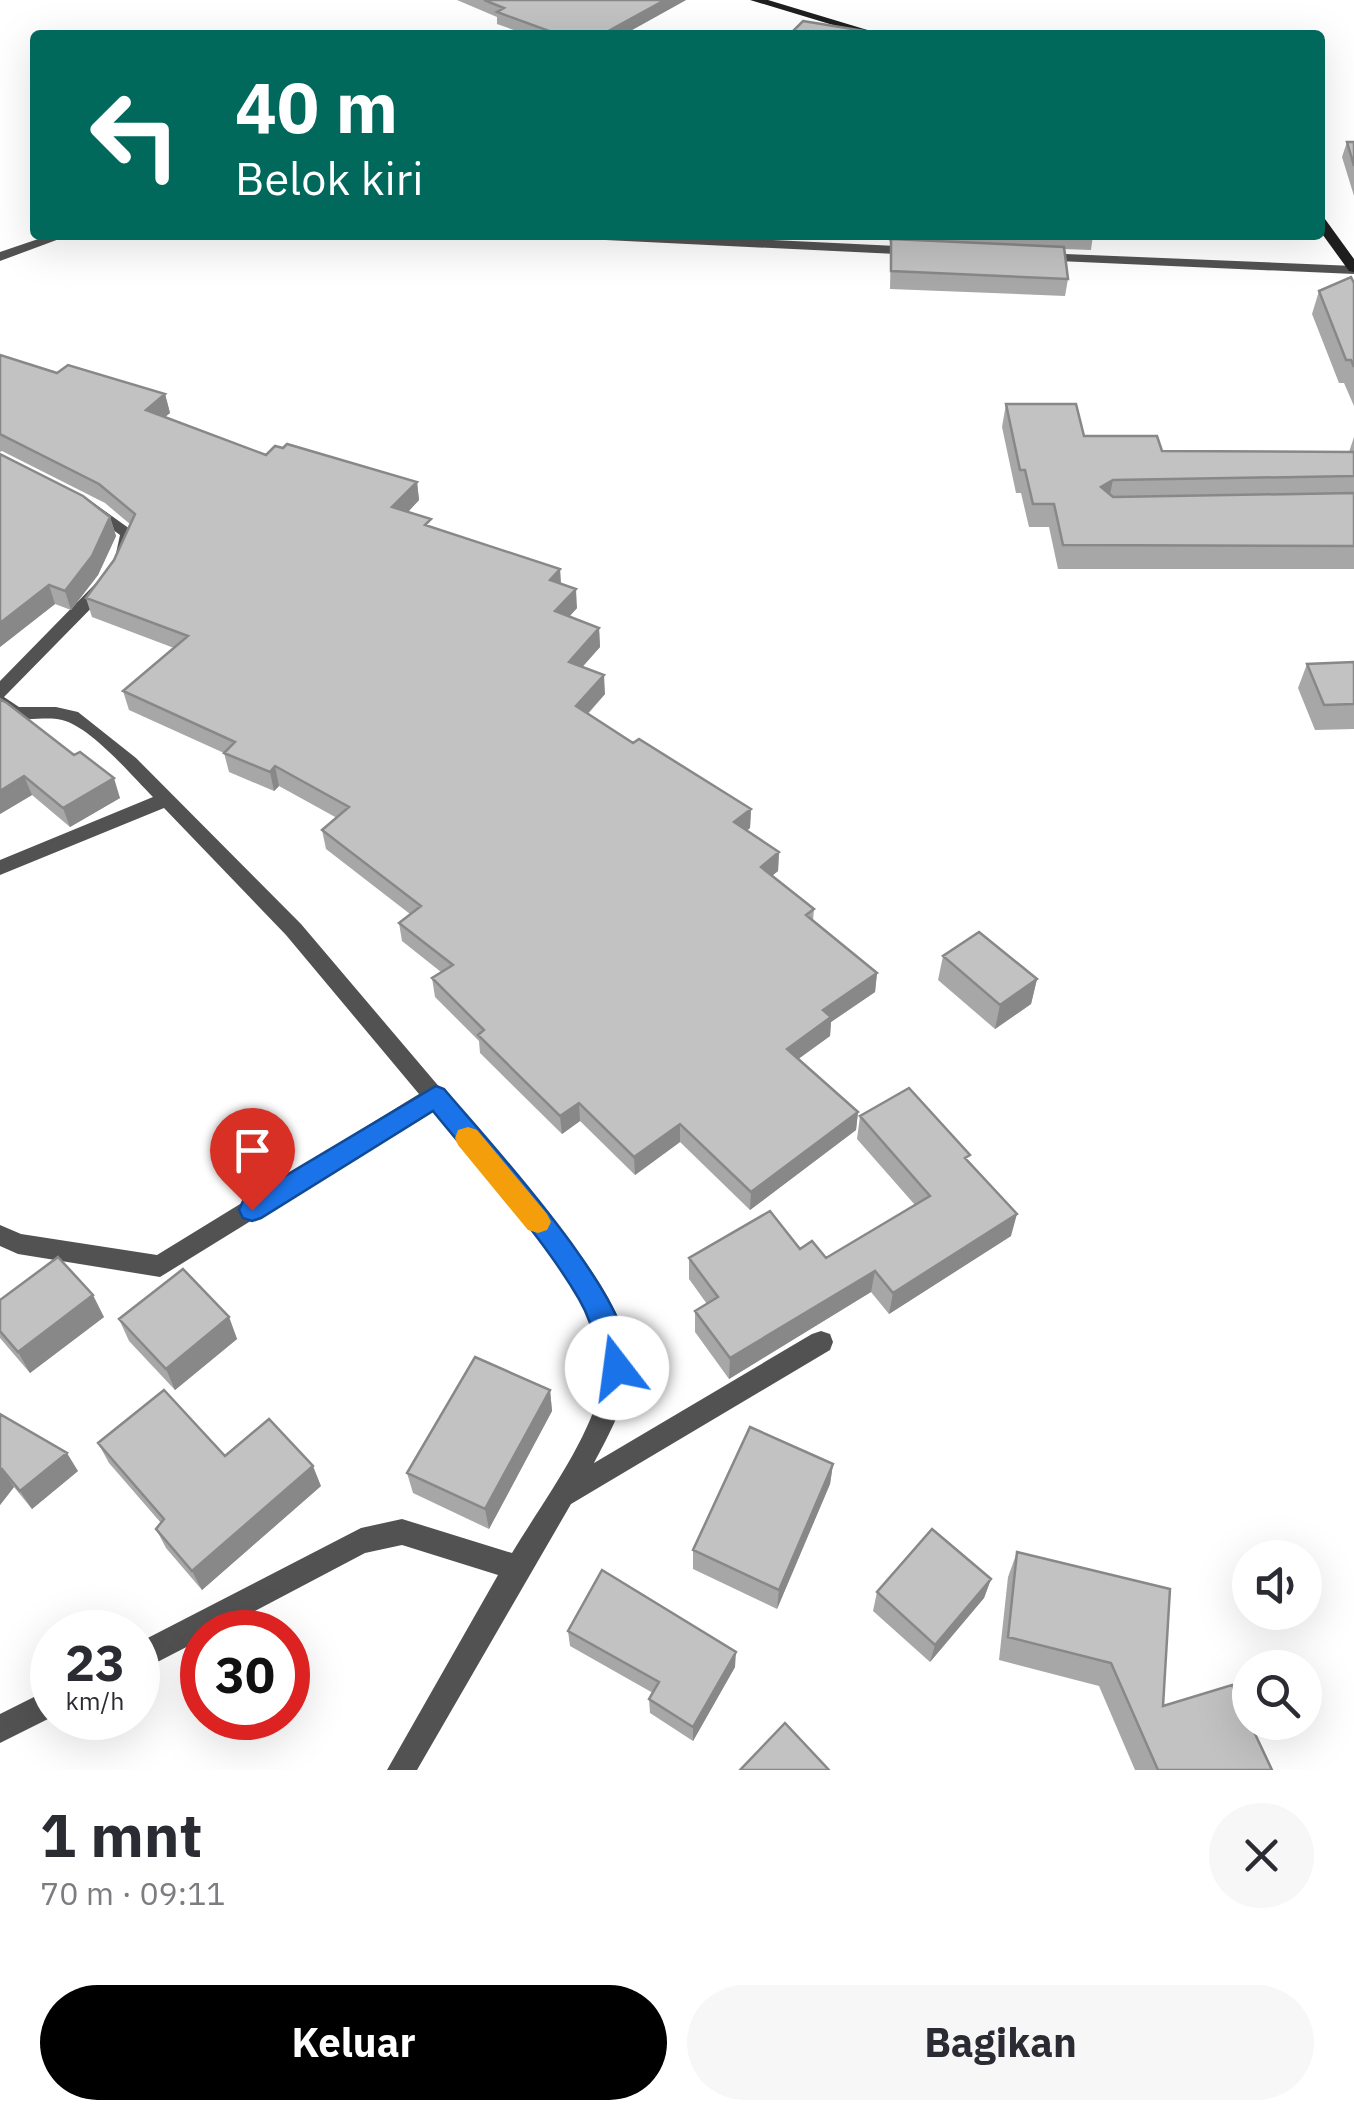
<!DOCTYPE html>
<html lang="id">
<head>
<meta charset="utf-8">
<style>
	:root { --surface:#fff; --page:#f7f7f7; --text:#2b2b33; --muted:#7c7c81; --accent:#000 }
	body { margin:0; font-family:"IBM Plex Sans",sans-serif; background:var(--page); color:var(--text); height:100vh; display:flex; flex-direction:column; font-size:38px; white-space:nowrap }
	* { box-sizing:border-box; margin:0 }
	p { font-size:32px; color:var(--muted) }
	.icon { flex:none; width:55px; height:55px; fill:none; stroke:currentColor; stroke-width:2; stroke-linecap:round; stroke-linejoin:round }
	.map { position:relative; height:1770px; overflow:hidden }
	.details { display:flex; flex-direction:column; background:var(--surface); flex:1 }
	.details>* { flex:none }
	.guide { position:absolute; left:30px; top:30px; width:1295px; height:210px; border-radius:10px; box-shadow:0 10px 40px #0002; background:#00695c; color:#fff; overflow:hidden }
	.tools { position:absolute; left:1232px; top:1540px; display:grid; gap:20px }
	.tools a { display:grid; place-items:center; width:90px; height:90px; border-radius:50%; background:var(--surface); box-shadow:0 10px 40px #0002; font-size:50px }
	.speed { position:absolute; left:30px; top:1610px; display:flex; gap:20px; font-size:50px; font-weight:700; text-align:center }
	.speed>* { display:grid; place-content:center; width:130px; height:130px; border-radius:50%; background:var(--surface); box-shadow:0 10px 40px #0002; line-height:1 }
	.speed small { font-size:25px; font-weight:400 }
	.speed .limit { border:15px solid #d22; background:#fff; color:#111 }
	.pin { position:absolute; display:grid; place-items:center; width:85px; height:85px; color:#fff; margin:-102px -42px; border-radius:50% 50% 50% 0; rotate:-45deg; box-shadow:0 0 10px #0007 }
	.pin .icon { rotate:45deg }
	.me { position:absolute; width:110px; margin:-55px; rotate:345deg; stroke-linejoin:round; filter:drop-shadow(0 0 8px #0008) }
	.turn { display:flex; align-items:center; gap:35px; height:210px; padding:0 40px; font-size:45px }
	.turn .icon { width:130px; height:130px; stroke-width:2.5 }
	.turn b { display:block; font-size:70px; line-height:85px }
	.round { display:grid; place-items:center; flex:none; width:105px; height:105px; border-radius:52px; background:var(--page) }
	.summary { display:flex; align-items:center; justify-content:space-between; height:170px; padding:0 40px }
	h1 { font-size:60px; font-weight:800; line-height:75px }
	.cta { display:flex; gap:20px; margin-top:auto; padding:20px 40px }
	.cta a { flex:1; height:115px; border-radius:60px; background:var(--accent); color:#fff; font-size:40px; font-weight:800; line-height:115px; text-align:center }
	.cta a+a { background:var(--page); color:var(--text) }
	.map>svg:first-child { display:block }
</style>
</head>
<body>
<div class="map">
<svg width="1354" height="1770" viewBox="0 0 1354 1770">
	<rect width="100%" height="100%" fill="#fff"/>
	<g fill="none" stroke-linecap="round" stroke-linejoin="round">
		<path fill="#525252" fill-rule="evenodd" d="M50,235H70L0,261V252Z
			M578,235H669L917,247L924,251L917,255L585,239Z
			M1041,253L1354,266V274L1036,260V254Z
			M88,499L137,534L129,562L123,563L115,558L120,535L82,507V501Z
			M103,581L111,586L109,590L4,697L19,707H56L78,712L136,758L301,924L570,1241C596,1276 630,1322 629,1367C629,1400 609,1434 594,1463L812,1334L821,1331L830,1334L833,1342L830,1350L571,1504L417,1770H387L498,1575L402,1545L365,1553L215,1632H202V1639L138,1672V1643L361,1528L402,1519L512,1553C542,1503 590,1440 602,1383C619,1305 480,1169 431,1110L160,1277L18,1254L0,1246V1225L21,1234L157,1255L419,1094L286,935L164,808L0,875V860L153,797C131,775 91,727 62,720C40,715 19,726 0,711V681L97,582Z
			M52,1688V1717L0,1743V1714Z"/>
		<path fill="#1f1f1f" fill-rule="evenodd" d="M750,0H768L884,35H866Z
			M1320,218L1325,219L1354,259V272L1349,271L1320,231Z"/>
	</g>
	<path fill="#a7a7a7" d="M457,0H686L623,35H528L497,24V17Z
		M1347,142H1354V196L1342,157Z
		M889,235H1093L1091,250L1064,249L1068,279L1065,296L890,289L891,241H889Z
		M1354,283V406L1344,383H1339L1312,314L1319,291Z
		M0,355L57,373L165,394L170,413L165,417L266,455L417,482L419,500L408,512L432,528L560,569L561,584L577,608L569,617L599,628L600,647L582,667L605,694L588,714L633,743L751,809L750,828L746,831L779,852L778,871L772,876L814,909L813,921L877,973L875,992L831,1022L830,1036L798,1059L858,1112L856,1130L750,1210L680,1142L635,1175L580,1121L562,1134L480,1053L479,1041L435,997L432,978L441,972L402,941L399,923L410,914L326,849L322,830L337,818L279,786L274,791L229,772L224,753L129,710L123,691L174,648L92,617L86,598L114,560L131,525L105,503L2,451L0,452Z
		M1006,404L1084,436L1162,451L1349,452L1354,437V569H1058L1049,527H1029L1021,493H1016L1002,427Z
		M0,454L110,517L116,536L98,575L71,610L55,604L0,647Z
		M1354,662V729L1315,730L1298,688L1307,664Z
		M0,699L120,798L70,827L32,795L0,814Z
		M943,956L1037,979L1031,1004L995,1029L938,980Z
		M860,1116L969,1162L1011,1236L889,1314L871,1292L729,1379L695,1332V1311L707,1304L689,1279V1258L800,1249L826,1258L915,1205L857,1139Z
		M0,1300L104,1317L30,1373L0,1338Z
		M229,1317L237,1339L175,1390L129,1341L119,1319Z
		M550,1390L552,1411L489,1529L413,1493L407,1473Z
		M0,1414L78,1471L32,1509L14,1487L0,1505Z
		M98,1443L225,1456L321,1486L202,1590L166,1548L156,1529L161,1523L109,1463Z
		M833,1464L830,1484L777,1609L693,1569V1550Z
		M1017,1552L1163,1706L1272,1770H1135L1099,1686L999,1660L1008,1577Z
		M991,1579L984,1598L930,1662L873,1611L877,1592Z
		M568,1631L735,1667L693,1741L650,1713L649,1699L653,1693L570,1646Z"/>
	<path fill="#888" d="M665,0H686L623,35H601Z
		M165,394L170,413L151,428L146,410Z
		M1113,480L1108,503L1101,487Z
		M417,482L419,500L395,526L392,507Z
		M110,517L116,536L98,575L71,610L65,591Z
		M560,569L561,588L550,580Z
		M49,585L55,604L0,647V623Z
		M576,589L577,608L557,630L555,611Z
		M599,628L600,647L570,681L569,662Z
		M604,675L605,694L577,725L576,706Z
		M275,766L279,786L274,791L270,772Z
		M24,776L32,795L0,814V791Z
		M114,778L120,798L70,827L63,808Z
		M751,809L750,828L733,841L734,822Z
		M779,852L778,871L760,885L761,867Z
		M877,973L875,992L831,1022L830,1036L786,1068L787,1049L823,1010Z
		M1037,979L1031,1004L995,1029L1000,1005Z
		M579,1103L580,1121L562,1134L560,1116Z
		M858,1112L856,1130L750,1210L751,1192Z
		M680,1124V1142L635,1175L634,1157Z
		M1017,1214L1011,1236L889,1314L893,1293Z
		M875,1271L871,1292L729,1379L730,1358Z
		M93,1295L104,1317L30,1373L18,1352Z
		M229,1317L237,1339L175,1390L166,1369Z
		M550,1390L552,1411L489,1529L485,1509Z
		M67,1453L78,1471L32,1509L20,1491Z
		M833,1464L830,1484L777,1609L779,1590Z
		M313,1466L321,1486L202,1590L192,1571Z
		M2,1469L14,1487L0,1505V1471Z
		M991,1579L984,1598L930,1662L935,1645Z
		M736,1652L735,1667L693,1741V1727Z"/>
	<path fill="#c2c2c2" stroke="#888" stroke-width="2.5" d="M484,0H665L601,35H560L497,12L504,8Z
		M803,21L889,35H789Z
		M1347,142H1354V166Z
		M1018,235H1093V238Z
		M891,239L1064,247L1068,279L891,271Z
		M1351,277L1354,283V367L1351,360H1346L1319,291Z
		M0,355L57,373L68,365L165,394L146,410L266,455L275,446L283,448L287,444L417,482L392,507L431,519L425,525L560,569L550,580L576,589L555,611L599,628L569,662L604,675L576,706L633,743L639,739L751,809L734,822L779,852L761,867L814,909L806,915L877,973L823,1010L831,1017L787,1049L858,1112L751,1192L680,1124L634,1157L579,1103L560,1116L478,1035L484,1030L432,978L453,965L399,923L421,906L322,830L349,807L275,766L270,772L224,753L235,742L123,691L188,636L86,598L114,560L135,514L99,484L0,434Z
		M1006,404H1076L1084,436H1157L1162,451L1354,452V476L1113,480L1101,487L1113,497L1354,493V546L1063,545L1054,504H1033L1025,470H1020Z
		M0,454L83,496L110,517L92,556L65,591L49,585L0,623Z
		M1354,662V704L1324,705L1307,664Z
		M0,699L7,703L74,755L80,752L114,778L63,808L24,776L0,791Z
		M979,932L1037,979L1000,1005L943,956Z
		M909,1088L970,1155L965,1158L1017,1214L893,1293L875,1271L730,1358L695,1311L718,1297L689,1258L770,1211L800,1249L812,1241L826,1258L930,1196L860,1116Z
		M58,1257L93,1295L18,1352L0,1331V1300Z
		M183,1269L229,1317L166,1369L119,1319Z
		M475,1357L550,1390L485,1509L407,1473Z
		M164,1390L225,1456L269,1419L313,1466L192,1571L156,1529L164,1519L98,1443Z
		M0,1414L67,1453L20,1491L2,1469L0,1471Z
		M750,1427L833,1464L779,1590L693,1550Z
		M932,1529L991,1579L935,1645L877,1592Z
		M1017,1552L1170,1589L1163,1706L1232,1685L1272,1770H1158L1111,1663L1008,1637Z
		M602,1570L736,1652L693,1727L649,1699L659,1682L568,1631Z
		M785,1723L829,1770H740Z"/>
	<path fill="#1a73e8" stroke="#114b97" stroke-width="2.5" d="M436,1086L444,1089C484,1137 654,1318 627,1378L617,1382L607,1378C595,1350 596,1328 579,1299C539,1231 482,1172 433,1111L261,1218L252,1221L243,1218L239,1210L243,1201Z"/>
	<path fill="#f59e0b" d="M468,1127L477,1130L547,1214L551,1222L547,1230L538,1233L528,1230L458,1145L455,1138L458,1130Z"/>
</svg>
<div class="tools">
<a><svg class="icon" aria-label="sound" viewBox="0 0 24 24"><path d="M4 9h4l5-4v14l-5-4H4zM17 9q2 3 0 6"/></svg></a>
<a><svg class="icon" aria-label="search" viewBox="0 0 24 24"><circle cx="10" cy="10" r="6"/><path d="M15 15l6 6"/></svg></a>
</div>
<div class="speed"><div>23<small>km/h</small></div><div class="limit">30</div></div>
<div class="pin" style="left:252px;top:1210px;background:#d93025"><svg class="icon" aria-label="arrive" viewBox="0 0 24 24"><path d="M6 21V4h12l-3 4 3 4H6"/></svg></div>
<svg class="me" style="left:617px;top:1368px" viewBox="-20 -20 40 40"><circle r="19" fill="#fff"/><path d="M0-13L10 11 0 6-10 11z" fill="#1a73e8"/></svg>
<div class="guide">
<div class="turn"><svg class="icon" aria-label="left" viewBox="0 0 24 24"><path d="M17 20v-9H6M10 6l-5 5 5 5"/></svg><div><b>40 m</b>Belok kiri</div></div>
</div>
</div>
<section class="details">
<div class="summary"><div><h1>1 mnt</h1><p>70 m · 09:11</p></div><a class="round"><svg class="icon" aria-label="close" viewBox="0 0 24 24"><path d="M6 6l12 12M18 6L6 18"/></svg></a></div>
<div class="cta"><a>Keluar</a><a>Bagikan</a></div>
</section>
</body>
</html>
